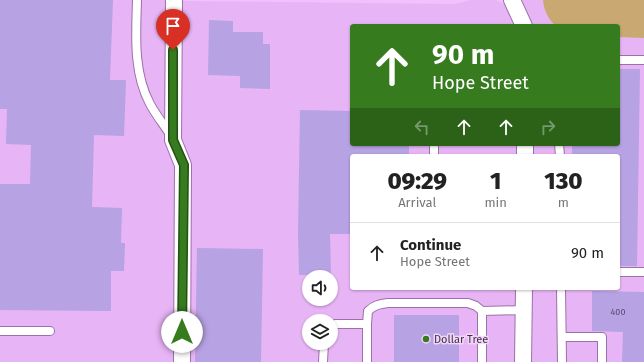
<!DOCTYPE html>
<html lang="en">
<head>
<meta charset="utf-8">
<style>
	:root { --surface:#fff; --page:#f2f2f2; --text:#222; --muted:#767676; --line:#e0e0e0 }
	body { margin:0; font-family:"Fira Sans",sans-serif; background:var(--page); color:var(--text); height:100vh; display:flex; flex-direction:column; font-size:15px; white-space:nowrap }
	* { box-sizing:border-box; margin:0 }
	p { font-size:13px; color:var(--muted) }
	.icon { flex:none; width:22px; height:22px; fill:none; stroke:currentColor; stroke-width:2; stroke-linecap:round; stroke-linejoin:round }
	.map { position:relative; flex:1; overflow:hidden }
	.sheet { position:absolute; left:350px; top:154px; width:270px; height:136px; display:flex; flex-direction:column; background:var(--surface); border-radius:4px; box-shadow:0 1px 3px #0004 }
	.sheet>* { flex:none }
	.top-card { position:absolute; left:350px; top:24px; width:270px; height:122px; border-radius:4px; box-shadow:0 1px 3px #0004; background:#367b1e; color:#fff; overflow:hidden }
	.buttons { position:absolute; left:302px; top:270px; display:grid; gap:8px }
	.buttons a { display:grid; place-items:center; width:36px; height:36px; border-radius:50%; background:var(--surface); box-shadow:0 1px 3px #0004; font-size:20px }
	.pin { position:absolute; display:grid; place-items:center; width:34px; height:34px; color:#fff; margin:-41px -17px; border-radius:50% 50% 50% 0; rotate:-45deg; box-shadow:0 0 4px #0007 }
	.pin .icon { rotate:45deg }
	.me { position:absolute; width:44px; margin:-22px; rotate:0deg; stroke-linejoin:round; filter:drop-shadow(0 0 3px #0008) }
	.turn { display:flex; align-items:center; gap:14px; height:84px; padding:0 16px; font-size:18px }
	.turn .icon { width:52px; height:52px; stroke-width:2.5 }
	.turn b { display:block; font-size:28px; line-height:34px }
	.lanes { display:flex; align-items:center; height:38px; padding:0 16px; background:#0003; justify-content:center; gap:20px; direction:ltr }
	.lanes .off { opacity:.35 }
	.eta { display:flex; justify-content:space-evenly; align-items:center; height:68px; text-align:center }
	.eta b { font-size:24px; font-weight:800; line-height:28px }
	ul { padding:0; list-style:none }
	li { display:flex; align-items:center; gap:12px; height:60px; padding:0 16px; border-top:1px solid var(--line) }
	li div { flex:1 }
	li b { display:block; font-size:15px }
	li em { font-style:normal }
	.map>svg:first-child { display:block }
</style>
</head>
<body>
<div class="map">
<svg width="644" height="362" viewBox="0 0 644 362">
	<rect width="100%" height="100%" fill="#f0c1fd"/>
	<path fill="#e7b4f5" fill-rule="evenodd" d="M0,0H166V134L163,136L166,142V148H168L176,167L175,362H0Z
		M471,0H496L506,5L515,26H352V144H518V156H352V288H516V362H190L180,138L181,1L454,4ZM309,277H331V299H309ZM309,321H331V343H309Z
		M520,0H543V5L552,23L556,26H532Z
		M624,36L644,38V362H531V288H618V156H533V144H618V37Z"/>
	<path fill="#caa871" d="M543,0H644V38L618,37V26H556C549,21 543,8 543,0Z"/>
	<path fill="#b7a2e3" d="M0,0H113L110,80H126L124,136L94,135L92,207L122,208L121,243H125L124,271H111V311L0,310V184H30L31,145L6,144L7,109H0Z
		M209,20L233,21V32H263V44H270V89L240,88V76L208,75Z
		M618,69H640L637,266H618V156H572V144H618Z
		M300,110L352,111V144H409V156H352V234H330L331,275H299L298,233Z
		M197,248L263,249L261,362H195Z
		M592,291L644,292V362H622L623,332L592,331Z
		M394,315H459V362H394Z"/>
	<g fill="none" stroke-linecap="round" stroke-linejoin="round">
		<defs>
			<path id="service" d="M137,0C136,35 133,72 150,104C156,115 164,125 171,136
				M618,60H644
				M559,144L560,156
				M434,156V144
				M618,272H644
				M561,288L562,362
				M367,324L368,311C374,305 380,304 388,303H468L476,306L482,311
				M331,326L335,324H367V362
				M0,331H50
				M562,337H602V362
				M323,362L324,343
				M482,362V311L524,310"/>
			<path id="minor" d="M174,0L173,140L183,165L182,362
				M512,0L524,26
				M525,156V144
				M523,362L524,288"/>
		</defs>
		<use href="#service" stroke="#9c71a7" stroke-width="10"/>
		<use href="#minor" stroke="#9c71a7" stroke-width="18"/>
		<use href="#service" stroke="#fff" stroke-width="8"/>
		<use href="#minor" stroke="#fff" stroke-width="16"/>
	</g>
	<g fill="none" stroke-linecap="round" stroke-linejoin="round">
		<defs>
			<path id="route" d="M173,50V140L184,165L182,332"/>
		</defs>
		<use href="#route" stroke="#235014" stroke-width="10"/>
		<use href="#route" stroke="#367b1e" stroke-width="7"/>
	</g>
	<circle fill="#367b1e" stroke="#f3d7fa" stroke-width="1.5" cx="426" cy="339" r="4"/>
	<g text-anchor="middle" stroke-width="3" stroke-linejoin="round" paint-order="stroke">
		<g font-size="9" fill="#5f4c6e">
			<text x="618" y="315">400</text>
		</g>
		<g font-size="11" fill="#423047" stroke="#f3d7fa" text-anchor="start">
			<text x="434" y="343">Dollar Tree</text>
		</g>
	</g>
</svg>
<div class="buttons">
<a><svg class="icon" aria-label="sound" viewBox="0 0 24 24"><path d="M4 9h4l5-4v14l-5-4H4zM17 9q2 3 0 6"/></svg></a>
<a><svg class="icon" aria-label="layers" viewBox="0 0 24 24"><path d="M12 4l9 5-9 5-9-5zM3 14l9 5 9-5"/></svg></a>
</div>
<div class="pin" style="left:173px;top:50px;background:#d93025"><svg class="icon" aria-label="arrive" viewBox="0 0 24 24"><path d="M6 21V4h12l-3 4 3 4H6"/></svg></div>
<svg class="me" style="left:182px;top:332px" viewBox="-20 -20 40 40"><circle r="19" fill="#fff"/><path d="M0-13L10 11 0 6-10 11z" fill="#367b1e"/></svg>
<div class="top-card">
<div class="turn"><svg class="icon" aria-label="ahead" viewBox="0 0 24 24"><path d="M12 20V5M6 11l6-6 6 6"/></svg><div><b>90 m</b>Hope Street</div></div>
<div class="lanes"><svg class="icon off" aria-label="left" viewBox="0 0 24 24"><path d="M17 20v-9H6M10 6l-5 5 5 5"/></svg><svg class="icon" aria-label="ahead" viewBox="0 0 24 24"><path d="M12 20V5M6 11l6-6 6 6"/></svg><svg class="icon" aria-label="ahead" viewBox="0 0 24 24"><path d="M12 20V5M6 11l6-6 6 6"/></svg><svg class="icon off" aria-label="right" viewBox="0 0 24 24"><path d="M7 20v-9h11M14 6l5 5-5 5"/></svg></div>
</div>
<section class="sheet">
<div class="eta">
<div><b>09:29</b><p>Arrival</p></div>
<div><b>1</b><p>min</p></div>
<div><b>130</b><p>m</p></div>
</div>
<ul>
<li><svg class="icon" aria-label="ahead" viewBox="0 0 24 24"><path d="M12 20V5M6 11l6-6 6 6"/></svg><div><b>Continue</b><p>Hope Street</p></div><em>90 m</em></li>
</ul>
</section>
</div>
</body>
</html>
